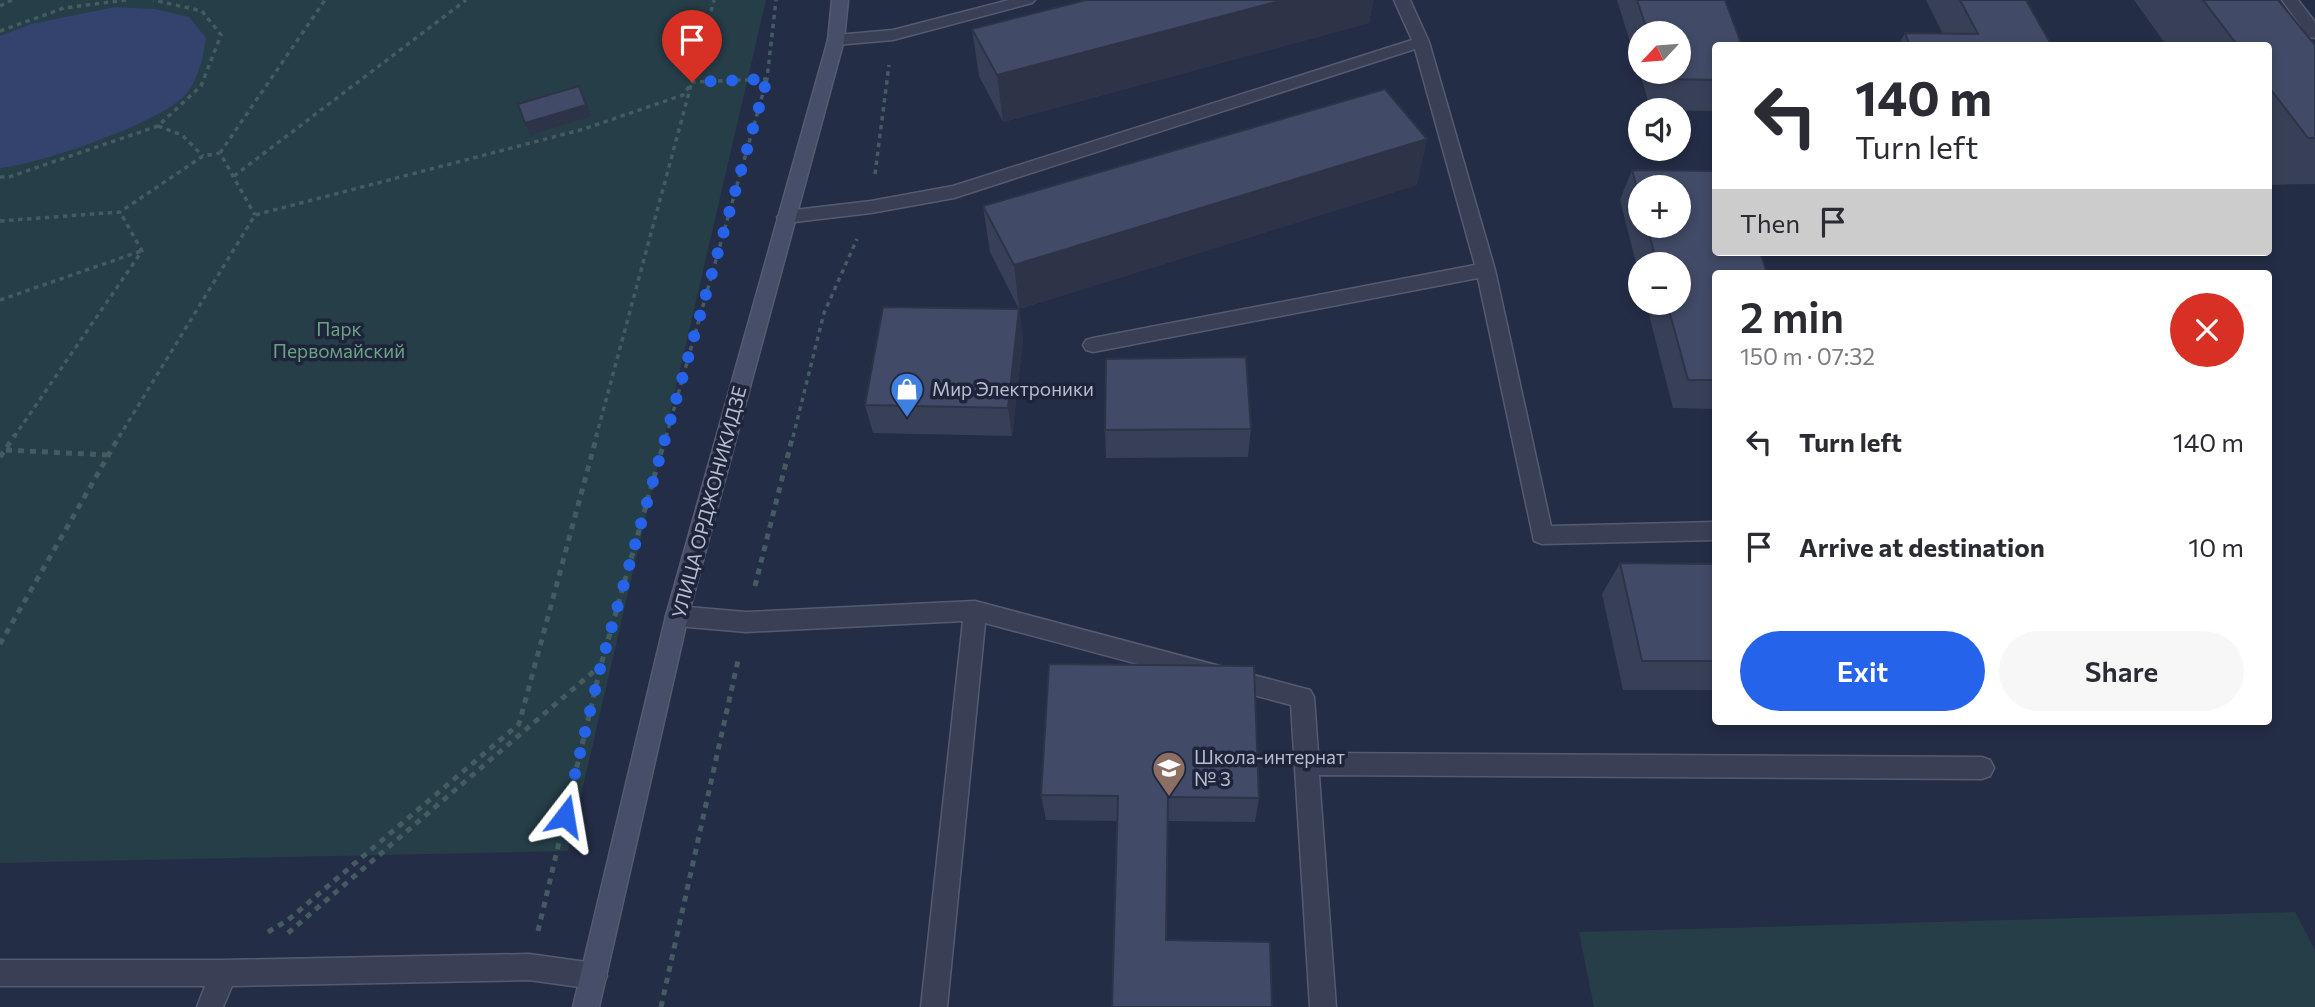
<!DOCTYPE html>
<html lang="en">
<head>
<meta charset="utf-8">
<style>
	:root { --surface:#fff; --page:#f7f7f7; --text:#2b2b33; --muted:#7c7c81; --accent:#2563eb }
	body { margin:0; font-family:Commissioner,sans-serif; background:var(--page); color:var(--text); height:100vh; display:flex; flex-direction:column; font-size:26px; white-space:nowrap }
	* { box-sizing:border-box; margin:0 }
	p { font-size:23px; color:var(--muted) }
	.icon { flex:none; width:38px; height:38px; fill:none; stroke:currentColor; stroke-width:2; stroke-linecap:round; stroke-linejoin:round }
	.map { position:relative; flex:1; overflow:hidden }
	.panel { position:absolute; left:1712px; top:270px; width:560px; height:455px; display:flex; flex-direction:column; background:var(--surface); border-radius:7px; box-shadow:0 4px 10px #0003 }
	.panel>* { flex:none }
	.guide { position:absolute; left:1712px; top:42px; width:560px; height:214px; border-radius:7px; box-shadow:0 4px 10px #0003; background:#fff; color:var(--text); overflow:hidden }
	.needle { width:46px; rotate:244deg }
	.tools { position:absolute; left:1628px; top:21px; display:grid; gap:14px }
	.tools a { display:grid; place-items:center; width:63px; height:63px; border-radius:50%; background:var(--surface); box-shadow:0 4px 10px #0003; font-size:35px }
	.pin { position:absolute; display:grid; place-items:center; width:60px; height:60px; color:#fff; margin:-72px -30px; border-radius:50% 50% 50% 0; rotate:-45deg; box-shadow:0 0 7px #0007 }
	.pin .icon { rotate:45deg }
	.me { position:absolute; width:77px; margin:-38px; rotate:14deg; stroke-linejoin:round; filter:drop-shadow(0 0 5px #0008) }
	.turn { display:flex; align-items:center; gap:24px; height:147px; padding:0 28px; font-size:32px }
	.turn .icon { width:91px; height:91px; stroke-width:2.5 }
	.turn b { display:block; font-size:49px; line-height:60px }
	.then { display:flex; align-items:center; height:66px; padding:0 28px; background:#0003; gap:14px; font-size:26px }
	.round { display:grid; place-items:center; flex:none; width:74px; height:74px; border-radius:37px; background:var(--page) }
	.summary { display:flex; align-items:center; justify-content:space-between; height:119px; padding:0 28px }
	h1 { font-size:42px; font-weight:600; line-height:52px }
	.cta { display:flex; gap:14px; margin-top:auto; padding:14px 28px }
	.cta a { flex:1; height:80px; border-radius:42px; background:var(--accent); color:#fff; font-size:28px; font-weight:600; line-height:80px; text-align:center }
	.cta a+a { background:var(--page); color:var(--text) }
	ul { padding:0; list-style:none }
	li { display:flex; align-items:center; gap:21px; height:105px; padding:0 28px }
	li div { flex:1 }
	li b { display:block; font-size:26px }
	li em { font-style:normal }
	.map>svg:first-child { display:block }
</style>
</head>
<body>
<div class="map">
<svg width="2315" height="1007" viewBox="0 0 2315 1007">
	<rect width="100%" height="100%" fill="#242d46"/>
	<path fill="#263e47" d="M0,0H766L568,851L0,863Z
		M2295,912L2315,950V1007H1594L1579,932Z"/>
	<path fill="#34436d" d="M115,7L155,9L189,17L206,38C203,58 199,77 187,93C164,122 37,165 0,168V36L31,24Z"/>
	<g fill="none" stroke-linecap="round" stroke-linejoin="round">
		<defs>
			<path id="lane" d="M1394,0H1410L1429,42L1495,270L1551,526L1715,522V540L1542,544L1534,541L1478,278L1093,352L1086,350L1083,345L1086,340L1093,338L1475,265L1415,49L954,198L871,213L786,223L777,217L786,211L871,201L953,186L1412,40Z
				M2282,0H2298L2315,22V38L2309,37Z
				M975,601L1310,690L1314,697L1318,753L1982,757L1990,760L1994,768L1990,776L1982,779L1319,775L1336,1007H1310L1291,705L985,623L947,1007H921L963,621L746,632L677,626L669,623L666,616L669,609L677,606L746,612Z
				M529,954L594,963L603,967L607,976L603,985L594,989L529,980L232,986L223,1007H197L205,986H0V960H224Z"/>
			<path id="street" d="M1009,0H1035L1032,3L893,40L836,45L828,40L836,35L893,30Z"/>
			<path id="secondary" d="M832,0H848L844,40L688,616L599,1007H573L666,616L828,40Z"/>
		</defs>
		<use href="#lane" stroke="#555b6f" stroke-width="3"/>
		<use href="#street" stroke="#555b6f" stroke-width="3"/>
		<use href="#secondary" stroke="#555b6f" stroke-width="3"/>
		<path stroke="#455b62" stroke-width="3.5" stroke-dasharray="4.5 4.5" stroke-linecap="butt" d="M0,6L12,0
			M0,31L64,8L126,0
			M158,126L182,135L203,156
			M220,153L325,0
			M875,174L889,65
			M234,176L466,0
			M0,177H9L158,126L201,86L221,35L202,11L153,0
			M0,221L120,212L203,156L220,153L255,215
			M0,300L141,251
			M14,437L142,251L120,212
			M119,437L255,215L584,129L683,95L692,82L767,79
			M596,437L714,0
			M666,437L767,79L776,0
			M793,437L824,313L857,239"/>
		<path stroke="#455b62" stroke-width="5" stroke-dasharray="6 6" stroke-linecap="butt" d="M6,450L108,455
			M0,457L15,435
			M755,586L793,435
			M0,644L120,435
			M538,931L601,665L666,435
			M268,932L288,920L519,724L597,435
			M288,933L600,666
			M661,1007L739,656"/>
		<use href="#lane" fill="#394055" fill-rule="evenodd"/>
		<use href="#street" fill="#394055" fill-rule="evenodd"/>
		<use href="#secondary" fill="#474e69" fill-rule="evenodd"/>
	</g>
	<path fill="#384058" fill-rule="evenodd" d="M1086,0H1373L1369,23L1003,122L979,76L972,29Z
		M1617,0H1725L1715,46V111L1651,110ZM1640,33H1678V72H1640Z
		M1926,0H2026L2052,46H1898L1905,33L1943,34Z
		M2134,0H2278L2315,45V184L2268,185V46H2167Z
		M1632,170L1715,171V252H1760L1767,273H1715V409L1673,408L1646,303H1678V264H1640V279L1620,200ZM1640,187H1678V226H1640Z
		M1417,185L1019,309L990,252L983,206Z
		M1019,309L1023,339L1012,436L873,433L865,405Z
		M1251,429L1248,457L1106,458L1105,430Z
		M1620,563L1715,564V690H1623L1602,594Z
		M1041,795L1259,798L1255,822L1167,821L1166,940L1112,1007L1118,821L1046,820Z"/>
	<path fill="#2e3447" d="M1284,0H1373L1369,23L1003,122L997,75Z
		M579,86L592,116L530,135L525,123Z
		M1427,139L1417,185L1019,309L1014,265Z
		M1019,309L1023,339L1012,436L1008,408Z"/>
	<path fill="#414a66" stroke="#2e3447" stroke-width="2" d="M1086,0H1284L997,75L972,29Z
		M1637,0H1725L1742,46H1715V80L1664,79L1661,72H1678V33H1648Z
		M1960,0H2026L2052,46H1910L1905,33L1978,34Z
		M2203,0H2278L2315,45V138H2308L2268,86V46H2238Z
		M579,86L586,105L525,123L518,104Z
		M1385,89L1427,139L1014,265L983,206Z
		M1632,170L1715,171V252H1760L1767,273H1715V380H1688L1667,303H1678V264H1657L1647,226H1678V187H1640V200Z
		M883,307L1019,309L1008,408L865,405Z
		M1246,357L1251,429L1105,430L1106,359Z
		M1620,563L1715,564V661H1642Z
		M1049,664L1254,666L1259,798L1168,797L1166,940L1270,942L1272,1007H1112L1118,796L1041,795Z"/>
	<g fill="none" stroke-linecap="round" stroke-linejoin="round">
		<path stroke="#2563eb" stroke-width="12" stroke-dasharray="0 21.6" d="M565,816L601,665L767,79L692,82"/>
	</g>
	<defs>
		<symbol id="shop-pin" viewBox="-11 -11 22 30"><path d="M0 17L-7.5 6A9.5 9.5 0 1 1 7.5 6Z" fill="#3f7fe0" stroke="#1e253b"/><path d="M-5-2.5h2.3a2.7 3.5 0 0 1 5.4 0H5L5.5 6h-11ZM-1.5-2.5h3a1.5 2.3 0 0 0-3 0Z" fill="#fff"/></symbol>
		<symbol id="school-pin" viewBox="-11 -11 22 30"><path d="M0 17L-7.5 6A9.5 9.5 0 1 1 7.5 6Z" fill="#8d6e63" stroke="#1e253b"/><path d="M0-5L7-2L0 1L-7-2ZM-4 1L0 2.5L4 1V4Q0 6-4 4Z" fill="#fff"/></symbol>
	</defs>
	<g fill-rule="evenodd">
		<use href="#shop-pin" x="888" y="370" width="38" height="52"/>
		<use href="#school-pin" x="1150" y="749" width="38" height="52"/>
	</g>
	<g text-anchor="middle" stroke-width="7" stroke-linejoin="round" paint-order="stroke">
		<g font-size="19" fill="#6ba281" stroke="#1e253b">
			<text x="339" y="336">Парк<tspan x="339" dy="22">Первомайский</tspan></text>
		</g>
		<g font-size="19" fill="#b7bcce" stroke="#1e253b" text-anchor="start">
			<text x="932" y="396">Мир Электроники</text>
			<text x="1194" y="764">Школа-интернат<tspan x="1194" dy="22">№ 3</tspan></text>
		</g>
		<g font-size="19" fill="#b7bcce" stroke="#1e253b">
			<text transform="translate(709 502) rotate(-75)" y="7">УЛИЦА ОРДЖОНИКИДЗЕ</text>
		</g>
	</g>
</svg>
<div class="tools">
<a><svg class="needle" viewBox="-14 -14 28 28"><path d="M0-13l5 13h-10z" fill="#e53935"/><path d="M0 13l5-13h-10z" fill="#7c7c81"/></svg></a>
<a><svg class="icon" aria-label="sound" viewBox="0 0 24 24"><path d="M4 9h4l5-4v14l-5-4H4zM17 9q2 3 0 6"/></svg></a>
<a>+</a>
<a>−</a>
</div>
<div class="pin" style="left:692px;top:82px;background:#d93025"><svg class="icon" aria-label="arrive" viewBox="0 0 24 24"><path d="M6 21V4h12l-3 4 3 4H6"/></svg></div>
<svg class="me" style="left:565px;top:816px" viewBox="-20 -20 40 40"><path d="M0-17L14 15 0 8-14 15z" fill="#2563eb" stroke="#fff" stroke-width="4"/></svg>
<div class="guide">
<div class="turn"><svg class="icon" aria-label="left" viewBox="0 0 24 24"><path d="M17 20v-9H6M10 6l-5 5 5 5"/></svg><div><b>140 m</b>Turn left</div></div>
<div class="then">Then<svg class="icon" aria-label="arrive" viewBox="0 0 24 24"><path d="M6 21V4h12l-3 4 3 4H6"/></svg></div>
</div>
<section class="panel">
<div class="summary"><div><h1>2 min</h1><p>150 m · 07:32</p></div><a class="round" style="background:#d93025;color:#fff"><svg class="icon" aria-label="close" viewBox="0 0 24 24"><path d="M6 6l12 12M18 6L6 18"/></svg></a></div>
<ul>
<li><svg class="icon" aria-label="left" viewBox="0 0 24 24"><path d="M17 20v-9H6M10 6l-5 5 5 5"/></svg><div><b>Turn left</b></div><em>140 m</em></li>
<li><svg class="icon" aria-label="arrive" viewBox="0 0 24 24"><path d="M6 21V4h12l-3 4 3 4H6"/></svg><div><b>Arrive at destination</b></div><em>10 m</em></li>
</ul>
<div class="cta"><a>Exit</a><a>Share</a></div>
</section>
</div>
</body>
</html>
